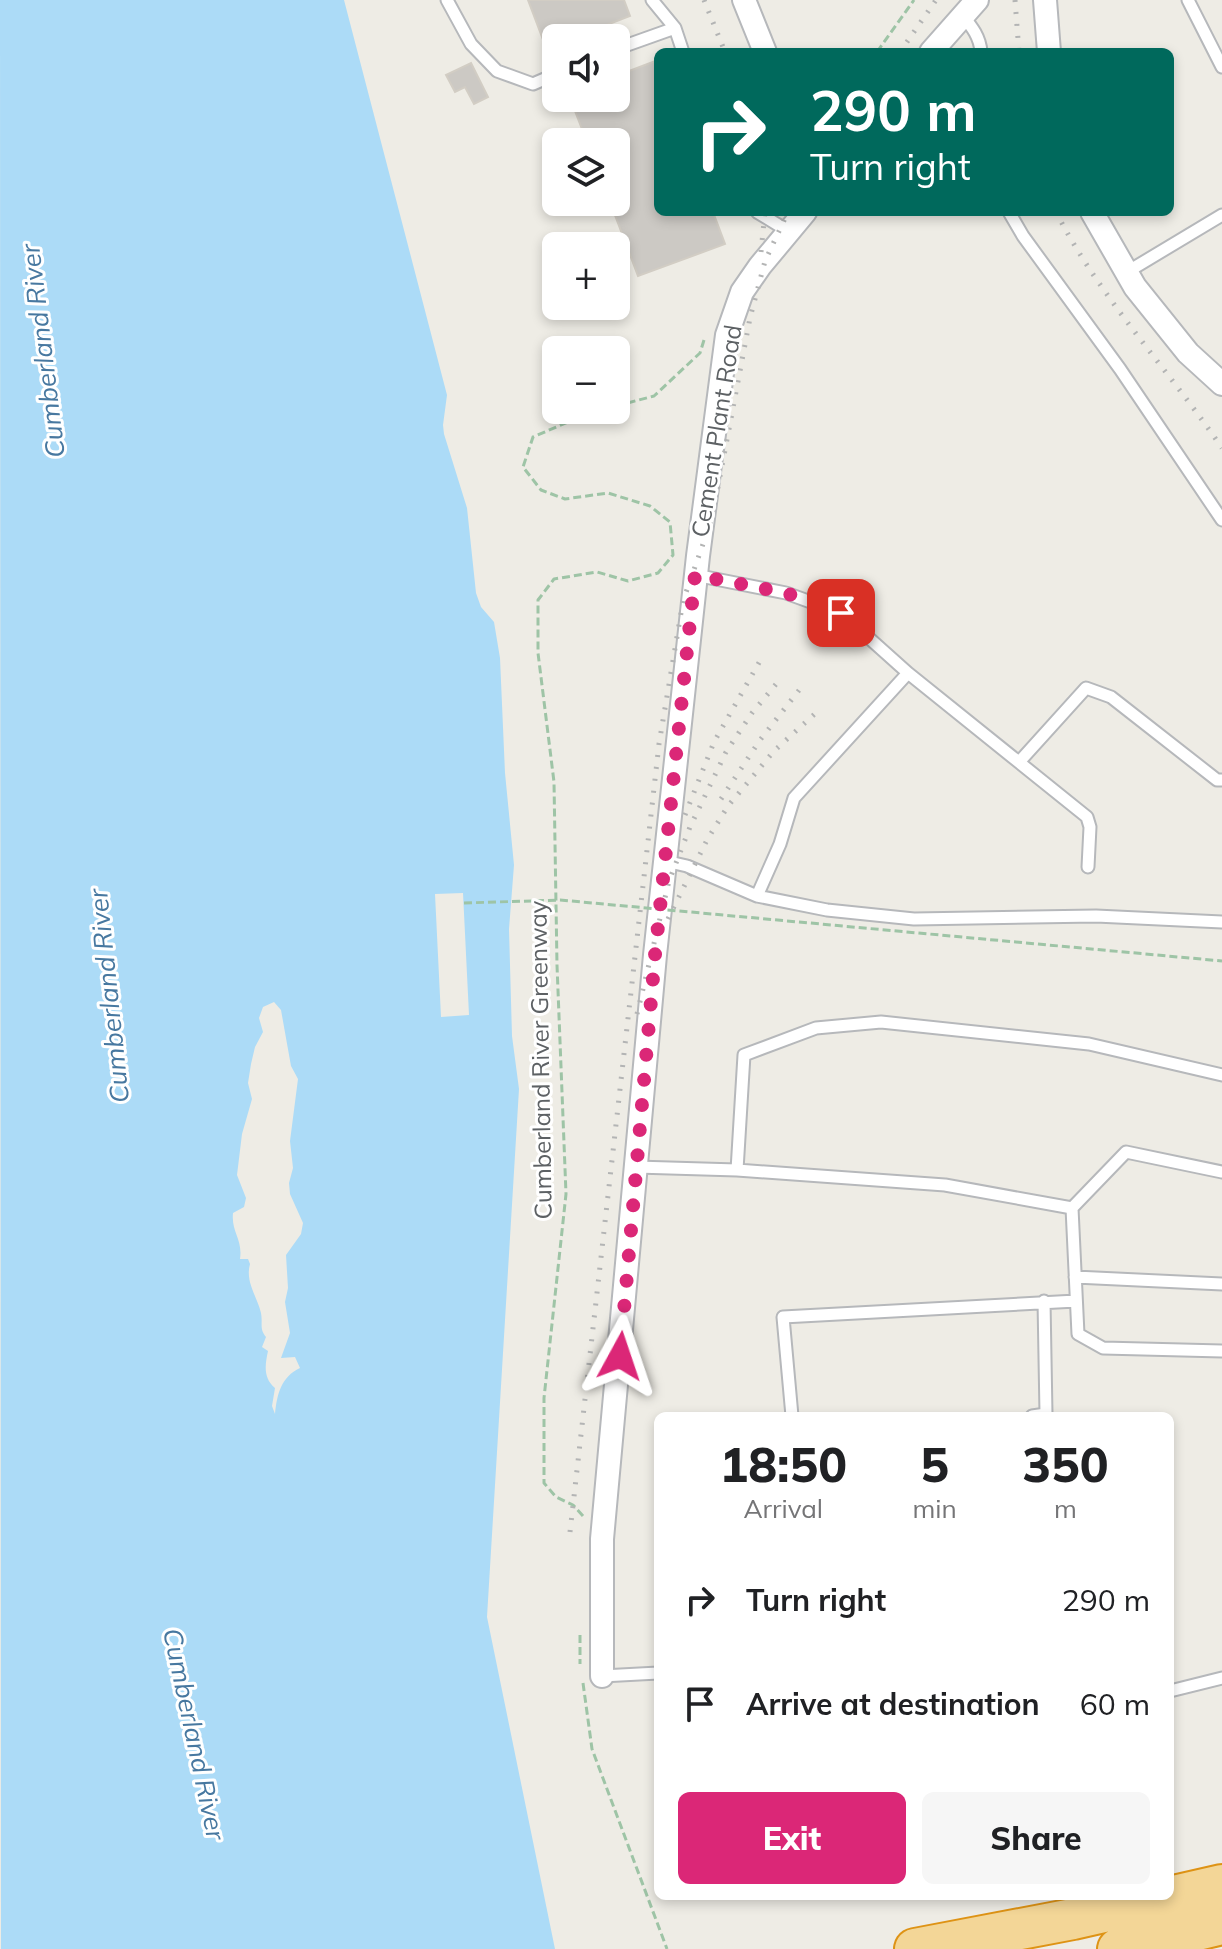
<!DOCTYPE html>
<html lang="en">
<head>
<meta charset="utf-8">
<style>
	:root { --surface:#fff; --page:#f6f6f6; --text:#202124; --muted:#757577; --accent:#db2777 }
	body { margin:0; font-family:Mulish,sans-serif; background:var(--page); color:var(--text); height:100vh; display:flex; flex-direction:column; font-size:30px; white-space:nowrap }
	* { box-sizing:border-box; margin:0 }
	p { font-size:26px; color:var(--muted) }
	.icon { flex:none; width:44px; height:44px; fill:none; stroke:currentColor; stroke-width:2; stroke-linecap:round; stroke-linejoin:round }
	.map { position:relative; flex:1; overflow:hidden }
	.sheet { position:absolute; left:654px; top:1412px; width:520px; height:488px; display:flex; flex-direction:column; background:var(--surface); border-radius:12px; box-shadow:0 4px 12px #0003 }
	.sheet>* { flex:none }
	.banner { position:absolute; left:654px; top:48px; width:520px; height:168px; border-radius:12px; box-shadow:0 4px 12px #0003; background:#00695c; color:#fff; overflow:hidden }
	.controls { position:absolute; left:542px; top:24px; display:grid; gap:16px }
	.controls a { display:grid; place-items:center; width:88px; height:88px; border-radius:12px; background:var(--surface); box-shadow:0 4px 12px #0003; font-size:40px }
	.pin { position:absolute; display:grid; place-items:center; width:68px; height:68px; color:#fff; margin:-34px; border-radius:16px; box-shadow:0 4px 12px #0006 }
	.me { position:absolute; width:88px; margin:-44px; rotate:5deg; stroke-linejoin:round; filter:drop-shadow(0 0 6px #0008) }
	.turn { display:flex; align-items:center; gap:28px; height:168px; padding:0 24px; font-size:36px }
	.turn .icon { width:104px; height:104px; stroke-width:2.5 }
	.turn b { display:block; font-size:56px; line-height:68px }
	.eta { display:flex; justify-content:space-evenly; align-items:center; height:136px; text-align:center }
	.eta b { font-size:48px; font-weight:800; line-height:56px }
	.action { display:flex; gap:16px; margin-top:auto; padding:16px 24px }
	.action a { flex:1; height:92px; border-radius:12px; background:var(--accent); color:#fff; font-size:32px; font-weight:800; line-height:92px; text-align:center }
	.action a+a { background:var(--page); color:var(--text) }
	ul { padding:0; list-style:none }
	li { display:flex; align-items:center; gap:24px; height:104px; padding:0 24px }
	li div { flex:1 }
	li b { display:block; font-size:30px }
	li em { font-style:normal }
	.map>svg:first-child { display:block }
</style>
</head>
<body>
<div class="map">
<svg width="1222" height="1949" viewBox="0 0 1222 1949">
	<rect width="100%" height="100%" fill="#eeece5"/>
	<path fill="#acdbf7" fill-rule="evenodd" d="M0,0H344L447,395L443,425L444,434L467,508L476,593L481,607L494,622L500,658L505,773L514,865L509,929L512,1036L519,1089L487,1617L555,1949H1ZM463,893L469,1015L441,1017L435,894ZM274,1002L281,1010L291,1066L298,1079L290,1141L293,1168L289,1183L290,1194L303,1223L301,1234L286,1255L288,1288L285,1302L290,1333L281,1358L295,1357L300,1368C281,1377 277,1394 275,1414L272,1406L275,1388C263,1378 265,1365 268,1351L262,1347L266,1337C259,1328 263,1324 261,1313C257,1296 245,1282 250,1264L248,1259H240C243,1239 231,1232 233,1213L244,1207L246,1198L237,1175L242,1134L252,1099L248,1083L251,1064L255,1047L263,1032L259,1018L263,1007Z"/>
	<path fill="#ccc9c4" stroke="#d2cdc4" stroke-width="2" d="M528,0H624L630,16L573,38H556V66H553Z
		M658,60V212H713L725,244L638,276L610,202H616V142H587L570,98H616V76Z
		M471,63L488,97L474,104L465,87L455,92L446,75Z"/>
	<g fill="none" stroke-linecap="round" stroke-linejoin="round">
		<defs>
			<path id="service" d="M447,0L471,44L497,71L533,84L556,74
				M652,0L675,28L683,52
				M1188,0L1222,67
				M963,16C972,27 980,37 981,52
				M616,49L675,28
				M757,212L788,231
				M1009,212L1023,236L1120,369L1222,520
				M1127,272L1222,215
				M908,673L1087,817L1090,827L1088,867
				M1020,761L1086,688L1111,697L1217,780H1222
				M665,861L687,866L757,896L780,844L794,798L908,673L841,613L786,593L695,575
				M757,896L827,910L914,919L1096,916L1222,922
				M636,1167L737,1170L945,1185L1072,1208
				M737,1170L744,1055L816,1028L881,1022L1089,1044L1222,1075
				M1222,1172L1126,1152L1072,1208L1078,1334L1103,1348L1222,1351
				M1075,1277L1222,1284
				M792,1416L783,1317L1076,1301
				M1032,1416L1046,1414L1044,1301
				M602,1676L658,1673
				M1170,1691L1222,1678"/>
			<path id="minor" d="M744,0L765,52
				M1045,0L1049,52
				M931,52L977,0
				M1092,212L1135,287L1188,353L1222,384
				M602,1676V1539L655,955L698,556L727,335L742,292L760,266L805,212"/>
			<path id="motorway" d="M915,1949L1073,1919L1222,1885
				M1118,1949L1222,1924"/>
		</defs>
		<use href="#service" stroke="#b6b8bb" stroke-width="15"/>
		<use href="#minor" stroke="#b6b8bb" stroke-width="26"/>
		<use href="#motorway" stroke="#de9315" stroke-width="44"/>
		<path stroke="#9ec4a6" stroke-width="3" stroke-dasharray="8 4" stroke-linecap="butt" d="M877,52L914,0
			M616,406L654,396L700,353L704,340
			M583,1516L573,1505L556,1497L544,1483V1398L566,1194L557,965L554,782L538,653V600L554,579L597,572L628,581L658,573L673,555L670,522L650,506L608,493L565,499L541,490L523,467L533,437L582,416L603,410
			M580,1635V1664
			M583,1683L592,1749L667,1949"/>
		<use href="#service" stroke="#fff" stroke-width="11"/>
		<use href="#minor" stroke="#fff" stroke-width="22"/>
		<use href="#motorway" stroke="#f3d697" stroke-width="40"/>
		<path stroke="#b3b4b4" stroke-width="5" stroke-dasharray="2 10" stroke-linecap="butt" d="M704,0L725,52
			M1015,0L1019,52
			M900,52L936,0
			M1056,212C1100,298 1168,369 1222,448
			M761,252L765,212
			M721,799L760,740L800,689
			M685,815L714,742L761,659
			M668,919L707,840L728,806L774,751L819,710
			M637,1014L669,881L690,827L726,752L752,713L782,677
			M570,1532L659,744L683,601L709,527L718,487L750,318L765,261L788,212"/>
		<path stroke="#9ec4a6" stroke-width="3" stroke-dasharray="8 4" stroke-linecap="butt" d="M464,903L560,900L1222,961"/>
	</g>
	<g fill="none" stroke-linecap="round" stroke-linejoin="round">
		<path stroke="#db2777" stroke-width="14" stroke-dasharray="0 25.2" d="M620,1356L655,955L695,575L786,593L841,613"/>
	</g>
	<g text-anchor="middle" stroke-width="6" stroke-linejoin="round" paint-order="stroke">
		<g font-size="24" fill="#5d6164" stroke="#fff">
			<text transform="translate(717 431) rotate(-81)" y="8">Cement Plant Road</text>
			<text transform="translate(541 1060) rotate(-91)" y="8">Cumberland River Greenway</text>
		</g>
		<g font-size="26" font-style="italic" fill="#4778a0" stroke="#fff">
			<text transform="translate(43 351) rotate(-97)" y="9">Cumberland River</text>
			<text transform="translate(109 996) rotate(-96)" y="9">Cumberland River</text>
			<text transform="translate(194 1734) rotate(78)" y="9">Cumberland River</text>
		</g>
	</g>
</svg>
<div class="controls">
<a><svg class="icon" aria-label="sound" viewBox="0 0 24 24"><path d="M4 9h4l5-4v14l-5-4H4zM17 9q2 3 0 6"/></svg></a>
<a><svg class="icon" aria-label="layers" viewBox="0 0 24 24"><path d="M12 4l9 5-9 5-9-5zM3 14l9 5 9-5"/></svg></a>
<a>+</a>
<a>−</a>
</div>
<div class="pin" style="left:841px;top:613px;background:#d93025"><svg class="icon" aria-label="arrive" viewBox="0 0 24 24"><path d="M6 21V4h12l-3 4 3 4H6"/></svg></div>
<svg class="me" style="left:620px;top:1356px" viewBox="-20 -20 40 40"><path d="M0-17L14 15 0 8-14 15z" fill="#db2777" stroke="#fff" stroke-width="4"/></svg>
<div class="banner">
<div class="turn"><svg class="icon" aria-label="right" viewBox="0 0 24 24"><path d="M7 20v-9h11M14 6l5 5-5 5"/></svg><div><b>290 m</b>Turn right</div></div>
</div>
<section class="sheet">
<div class="eta">
<div><b>18:50</b><p>Arrival</p></div>
<div><b>5</b><p>min</p></div>
<div><b>350</b><p>m</p></div>
</div>
<ul>
<li><svg class="icon" aria-label="right" viewBox="0 0 24 24"><path d="M7 20v-9h11M14 6l5 5-5 5"/></svg><div><b>Turn right</b></div><em>290 m</em></li>
<li><svg class="icon" aria-label="arrive" viewBox="0 0 24 24"><path d="M6 21V4h12l-3 4 3 4H6"/></svg><div><b>Arrive at destination</b></div><em>60 m</em></li>
</ul>
<div class="action"><a>Exit</a><a>Share</a></div>
</section>
</div>
</body>
</html>
